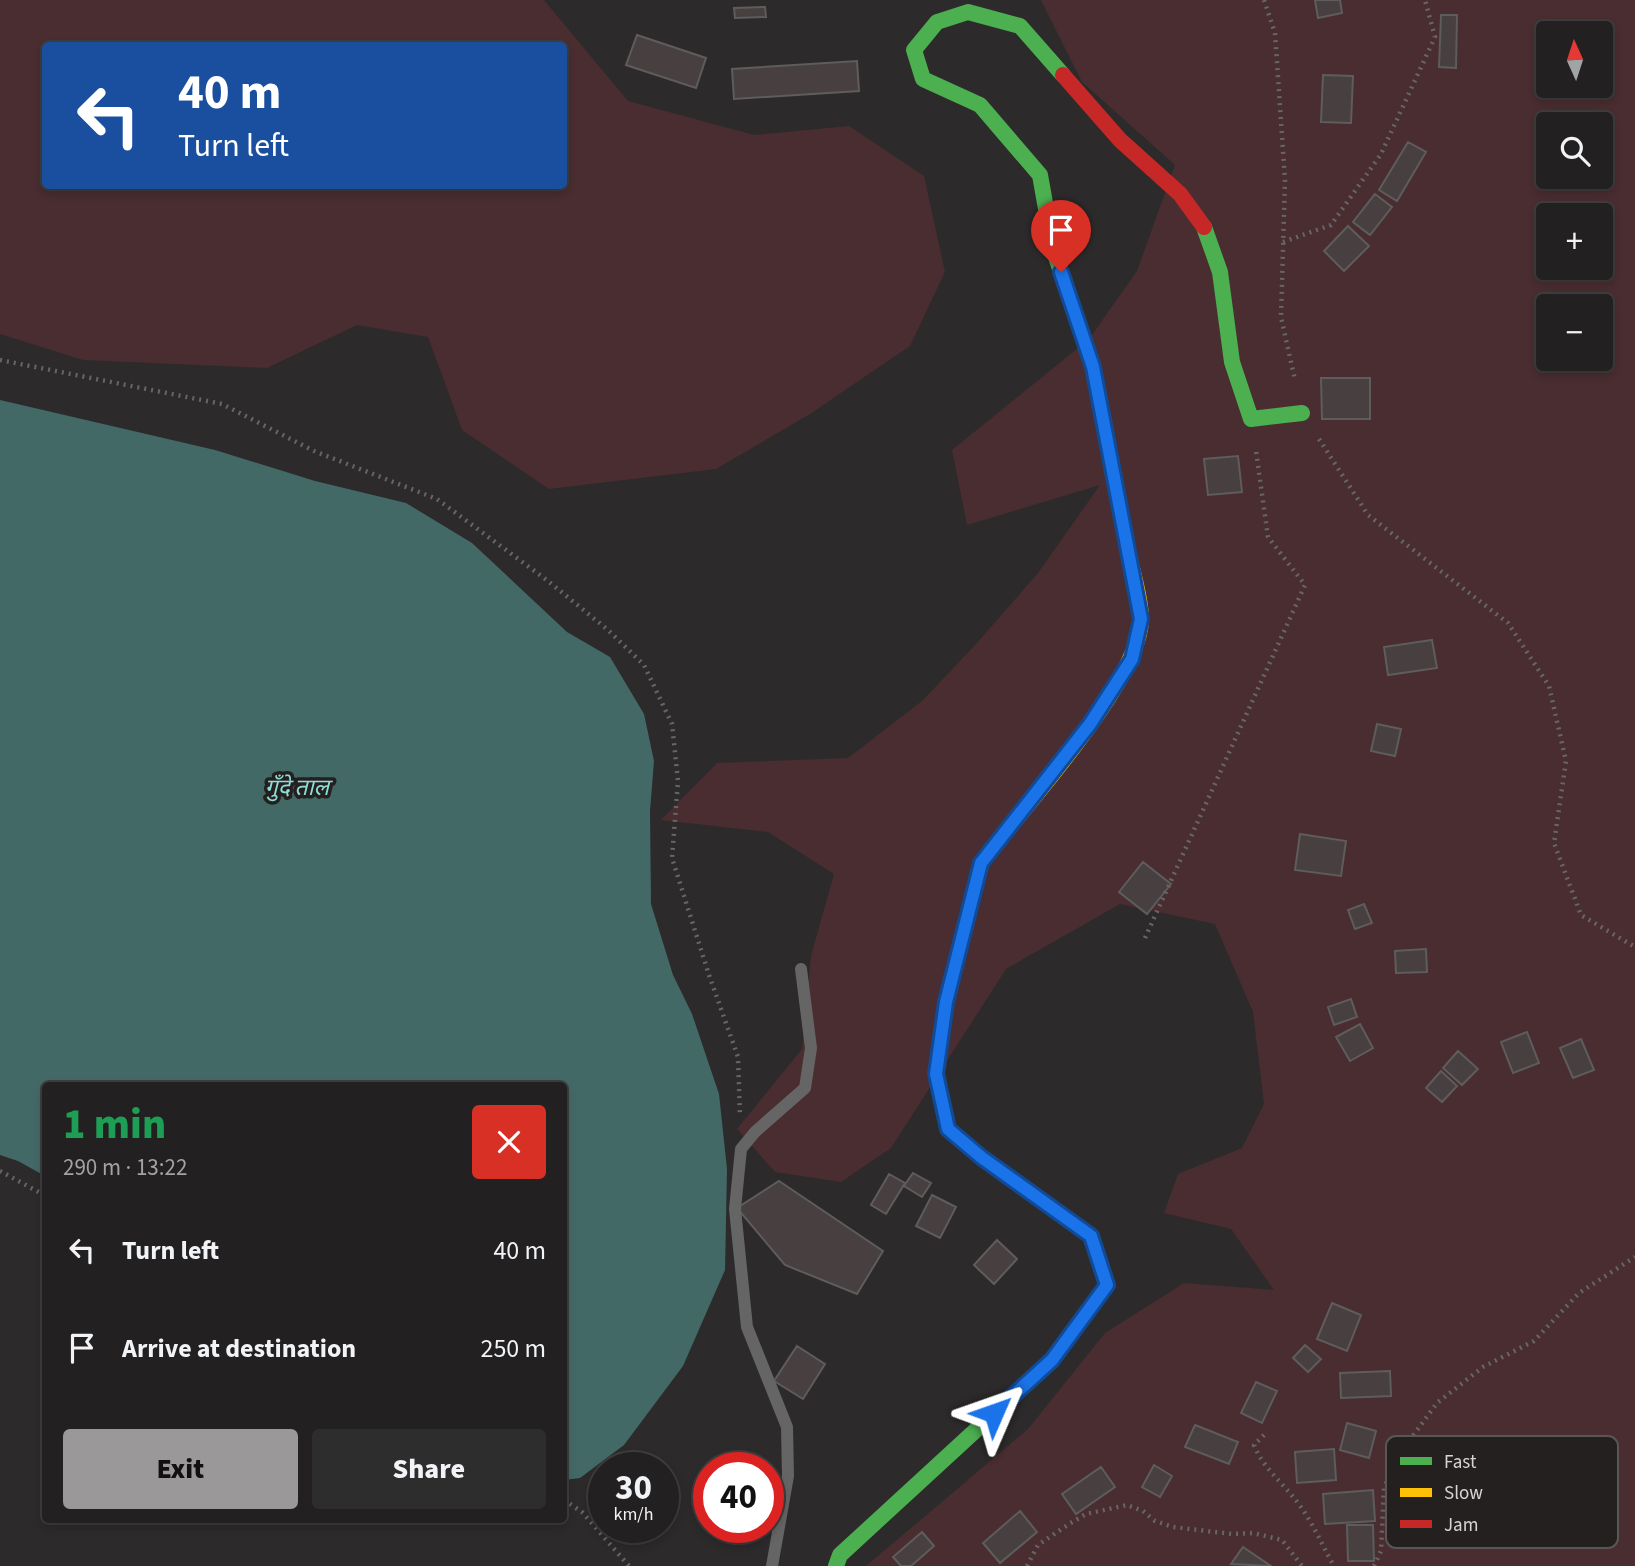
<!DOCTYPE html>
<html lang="en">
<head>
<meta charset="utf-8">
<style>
	:root { --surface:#222020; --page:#2e2d2d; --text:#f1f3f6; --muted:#a2a3a5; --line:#3f3e3e; --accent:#9b9899 }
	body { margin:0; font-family:"Source Sans 3","Noto Sans Devanagari",sans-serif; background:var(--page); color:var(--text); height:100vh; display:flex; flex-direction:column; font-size:26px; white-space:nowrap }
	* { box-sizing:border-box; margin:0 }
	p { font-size:23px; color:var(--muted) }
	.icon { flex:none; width:38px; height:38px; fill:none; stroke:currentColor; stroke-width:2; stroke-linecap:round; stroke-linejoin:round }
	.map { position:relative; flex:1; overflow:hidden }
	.panel { position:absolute; left:42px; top:1082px; width:525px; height:441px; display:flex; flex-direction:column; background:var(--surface); border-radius:7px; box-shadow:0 4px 10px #0003,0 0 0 2px var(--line) }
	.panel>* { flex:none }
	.hud { position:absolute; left:42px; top:42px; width:525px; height:147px; border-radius:7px; box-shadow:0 4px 10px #0003,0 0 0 2px var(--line); background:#1a4fa0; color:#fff; overflow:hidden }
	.needle { width:46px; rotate:357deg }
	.buttons { position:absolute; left:1536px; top:21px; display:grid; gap:14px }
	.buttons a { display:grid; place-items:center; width:77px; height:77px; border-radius:7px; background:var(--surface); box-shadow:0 4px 10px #0003,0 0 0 2px var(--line); font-size:35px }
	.speed { position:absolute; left:588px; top:1452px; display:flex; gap:14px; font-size:35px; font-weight:700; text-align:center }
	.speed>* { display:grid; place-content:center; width:91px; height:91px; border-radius:50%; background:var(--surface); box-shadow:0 4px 10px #0003,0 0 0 2px var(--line); line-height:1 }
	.speed small { font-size:18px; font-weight:400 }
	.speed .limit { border:10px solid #d22; background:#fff; color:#111 }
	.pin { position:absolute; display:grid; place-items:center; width:60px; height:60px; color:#fff; margin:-72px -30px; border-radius:50% 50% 50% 0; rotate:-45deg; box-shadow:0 0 7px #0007 }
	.pin .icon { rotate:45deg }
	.me { position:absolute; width:77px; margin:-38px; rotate:47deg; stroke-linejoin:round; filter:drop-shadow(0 0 5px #0008) }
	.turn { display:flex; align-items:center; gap:24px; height:147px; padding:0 21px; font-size:32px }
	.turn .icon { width:91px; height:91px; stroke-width:2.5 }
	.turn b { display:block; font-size:49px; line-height:60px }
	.round { display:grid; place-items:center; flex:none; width:74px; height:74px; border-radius:7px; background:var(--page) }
	.head { display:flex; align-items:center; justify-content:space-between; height:119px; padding:0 21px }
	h1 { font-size:42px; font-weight:800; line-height:52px; color:#1e9e55 }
	.action { display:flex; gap:14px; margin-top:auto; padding:14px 21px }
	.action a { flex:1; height:80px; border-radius:7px; background:var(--accent); color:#111; font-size:28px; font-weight:800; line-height:80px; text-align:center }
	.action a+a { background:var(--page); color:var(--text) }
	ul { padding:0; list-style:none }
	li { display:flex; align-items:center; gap:21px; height:98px; padding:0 21px }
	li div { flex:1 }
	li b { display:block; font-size:26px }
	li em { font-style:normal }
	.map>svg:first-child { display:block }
</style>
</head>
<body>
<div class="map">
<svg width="1635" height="1566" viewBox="0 0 1635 1566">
	<rect width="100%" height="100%" fill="#2d2a2b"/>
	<path fill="#492d30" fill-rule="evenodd" d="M0,0H544L628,101L754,135L849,126L924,176L945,272L910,346L810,414L716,469L549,489L462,430L428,337L357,325L267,368L83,360L0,334ZM46,46H564V186H46Z
		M1041,0H1635V1566H866L1028,1429L1105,1333L1184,1283L1274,1290L1231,1229L1164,1213L1178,1174L1242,1148L1264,1104L1253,1012L1215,924L1120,904L1006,969L891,1148L841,1182L775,1172L737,1129L802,1049L811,956L834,874L768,832L661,820L717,763L848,758L922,701L976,644L1038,573L1100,485L967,525L952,450L1089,339L1137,271L1175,165L1082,82ZM1549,33H1601V86H1549ZM1549,124H1601V177H1549ZM1549,215H1601V268H1549ZM1549,306H1601V359H1549Z"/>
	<path fill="#436967" d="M0,400L215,450L315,481L406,503L472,543L567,632L610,657L644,714L654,761L650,811L651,904L673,975L692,1014L719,1094L727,1169L725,1270L683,1366L624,1445L580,1478L564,1480V1085H46L45,1176L18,1161L0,1155Z"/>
	<path fill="#473f40" stroke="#5e5c5c" stroke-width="2" d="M1315,0H1340L1342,13L1318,18Z
		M765,7L766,17L735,18L734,8Z
		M1441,15H1457L1456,68L1439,67Z
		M637,35L706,58L696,88L626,65Z
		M857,61L859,91L734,99L732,69Z
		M1323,75L1353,76L1351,123L1321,122Z
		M1408,142L1426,152L1397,201L1379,190Z
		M1375,194L1392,207L1370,235L1353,222Z
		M1348,226L1369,246L1344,271L1324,251Z
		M1321,378H1370V419H1322Z
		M1238,456L1242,492L1208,495L1204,459Z
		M1432,640L1437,668L1388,675L1384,647Z
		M1377,724L1401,729L1395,756L1371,751Z
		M1300,834L1346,841L1341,876L1295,870Z
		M1143,862L1171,884L1147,914L1119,892Z
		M1364,904L1372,923L1355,929L1348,910Z
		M1426,949L1427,972L1396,973L1395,951Z
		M1351,999L1357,1017L1334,1025L1328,1007Z
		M1360,1024L1373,1048L1350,1061L1336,1037Z
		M1527,1032L1539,1063L1513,1073L1501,1042Z
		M1581,1039L1594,1070L1573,1078L1560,1048Z
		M1458,1051L1478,1069L1462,1085L1443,1068Z
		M1441,1071L1457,1086L1442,1102L1426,1088Z
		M913,1173L931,1183L922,1197L904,1186Z
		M889,1174L905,1183L886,1214L871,1205Z
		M779,1181L883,1251L857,1294L785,1265L737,1208Z
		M932,1195L956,1207L940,1238L916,1226Z
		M997,1240L1017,1259L994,1284L974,1265Z
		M1332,1303L1361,1315L1347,1351L1317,1339Z
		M1305,1345L1321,1359L1308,1372L1293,1358Z
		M797,1346L825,1364L803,1399L774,1381Z
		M1390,1371L1391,1396L1341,1398L1340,1373Z
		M1256,1382L1277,1391L1262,1423L1241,1413Z
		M1347,1423L1376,1431L1369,1458L1340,1450Z
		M1195,1425L1238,1442L1229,1464L1185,1447Z
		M1334,1449L1336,1480L1297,1483L1295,1452Z
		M1154,1465L1172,1476L1160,1497L1142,1487Z
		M1101,1467L1115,1487L1076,1514L1062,1494Z
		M1373,1490L1375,1521L1325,1524L1323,1494Z
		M1020,1511L1037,1532L1000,1563L983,1543Z
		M1347,1525H1373L1374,1561H1348Z
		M922,1532L934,1546L911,1566H901L893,1557Z
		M1243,1547L1271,1566L1231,1564Z"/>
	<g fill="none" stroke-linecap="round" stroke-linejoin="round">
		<path stroke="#676666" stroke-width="4.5" stroke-dasharray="2 5" stroke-linecap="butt" d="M1264,0L1275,33L1285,180L1281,317L1295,380
			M1283,242L1331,225L1381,154L1435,37L1425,0
			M0,360L222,404L314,451L437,499L548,581L608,630L644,665L672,724L678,781L672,858L709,975L738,1057L740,1116
			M1319,439L1368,515L1508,623L1549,686L1566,761L1554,843L1581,915L1635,947
			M1145,938L1305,585L1268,537L1256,451
			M0,1171L46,1196
			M1264,1435L1254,1445C1263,1468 1283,1483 1298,1503C1313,1523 1322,1545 1334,1566
			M564,1500L582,1512L629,1566
			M1027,1566L1038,1545L1069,1524L1086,1514L1127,1505L1143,1511L1155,1521L1173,1527L1232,1534L1253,1533L1282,1540L1302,1566
			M1374,1566L1381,1551L1384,1487L1409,1441L1437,1403L1483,1367L1534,1341L1579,1293L1635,1257"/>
		<path stroke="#666565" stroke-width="12" d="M772,1566L788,1476L787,1427L747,1327L735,1209L741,1149L755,1132L805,1088L811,1048L801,969"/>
		<path stroke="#4caf50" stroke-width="16" d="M1063,75L1020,26L968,12L937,22L914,50L923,79L980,105L1040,175L1053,248L1093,367L1129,555
			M1204,227L1220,272L1232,362L1251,419L1302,413
			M836,1566L840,1555L1052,1360L1107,1285L1091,1236L981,1157L948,1129L936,1074L941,1034"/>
		<path stroke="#ffc107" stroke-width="16" d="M1000,839C1037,792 1141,676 1141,619C1141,598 1133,575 1129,555"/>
		<path stroke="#c62828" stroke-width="16" d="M1063,75L1120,140L1180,194L1204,227
			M941,1034L946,1002L981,863L1000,839"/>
	</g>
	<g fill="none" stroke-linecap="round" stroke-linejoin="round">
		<defs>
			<path id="route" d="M994,1413L1052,1360L1107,1285L1091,1236L981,1157L948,1129L936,1074L946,1002L981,863L1090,724L1132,659L1141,619L1093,367L1061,272"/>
		</defs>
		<use href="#route" stroke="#114b97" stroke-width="18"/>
		<use href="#route" stroke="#1a73e8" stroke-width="12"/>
	</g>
	<g text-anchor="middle" stroke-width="7" stroke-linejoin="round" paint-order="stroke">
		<g font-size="23" font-style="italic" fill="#8edcd8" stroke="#242020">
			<text x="297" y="795">गुँदे ताल</text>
		</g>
	</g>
	<rect x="1386" y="1436" width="232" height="112" rx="10" fill="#242020" stroke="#595656" stroke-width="2"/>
	<rect x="1400" y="1457" width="32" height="8" fill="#4caf50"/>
	<rect x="1400" y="1488" width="32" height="9" fill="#ffc107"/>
	<rect x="1400" y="1520" width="32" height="8" fill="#c62828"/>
	<g font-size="19" fill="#d6d4d4">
		<text x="1444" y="1468">Fast</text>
		<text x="1444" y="1499">Slow</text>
		<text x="1444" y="1531">Jam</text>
	</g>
</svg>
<div class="buttons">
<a><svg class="needle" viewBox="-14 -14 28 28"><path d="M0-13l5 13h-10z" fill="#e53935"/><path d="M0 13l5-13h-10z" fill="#a2a3a5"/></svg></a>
<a><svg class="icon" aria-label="search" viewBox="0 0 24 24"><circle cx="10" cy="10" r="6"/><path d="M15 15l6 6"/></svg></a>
<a>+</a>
<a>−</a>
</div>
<div class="speed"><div>30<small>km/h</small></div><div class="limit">40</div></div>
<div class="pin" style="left:1061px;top:272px;background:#d93025"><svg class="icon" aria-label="arrive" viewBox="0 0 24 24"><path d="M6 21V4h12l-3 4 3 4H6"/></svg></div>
<svg class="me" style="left:994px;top:1413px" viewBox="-20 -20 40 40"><path d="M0-17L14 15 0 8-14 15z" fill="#1a73e8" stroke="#fff" stroke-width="4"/></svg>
<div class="hud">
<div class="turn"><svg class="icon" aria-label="left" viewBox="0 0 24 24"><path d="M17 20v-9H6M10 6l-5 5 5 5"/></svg><div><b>40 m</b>Turn left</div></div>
</div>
<section class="panel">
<div class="head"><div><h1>1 min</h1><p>290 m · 13:22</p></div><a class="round" style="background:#d93025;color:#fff"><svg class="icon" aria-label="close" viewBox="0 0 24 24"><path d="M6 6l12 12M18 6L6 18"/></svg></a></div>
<ul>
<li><svg class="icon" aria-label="left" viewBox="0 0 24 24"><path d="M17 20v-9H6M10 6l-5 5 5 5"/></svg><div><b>Turn left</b></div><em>40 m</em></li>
<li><svg class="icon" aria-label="arrive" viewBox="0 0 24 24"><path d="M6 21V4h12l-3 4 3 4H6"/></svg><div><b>Arrive at destination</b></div><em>250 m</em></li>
</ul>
<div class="action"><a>Exit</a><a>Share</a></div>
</section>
</div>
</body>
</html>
